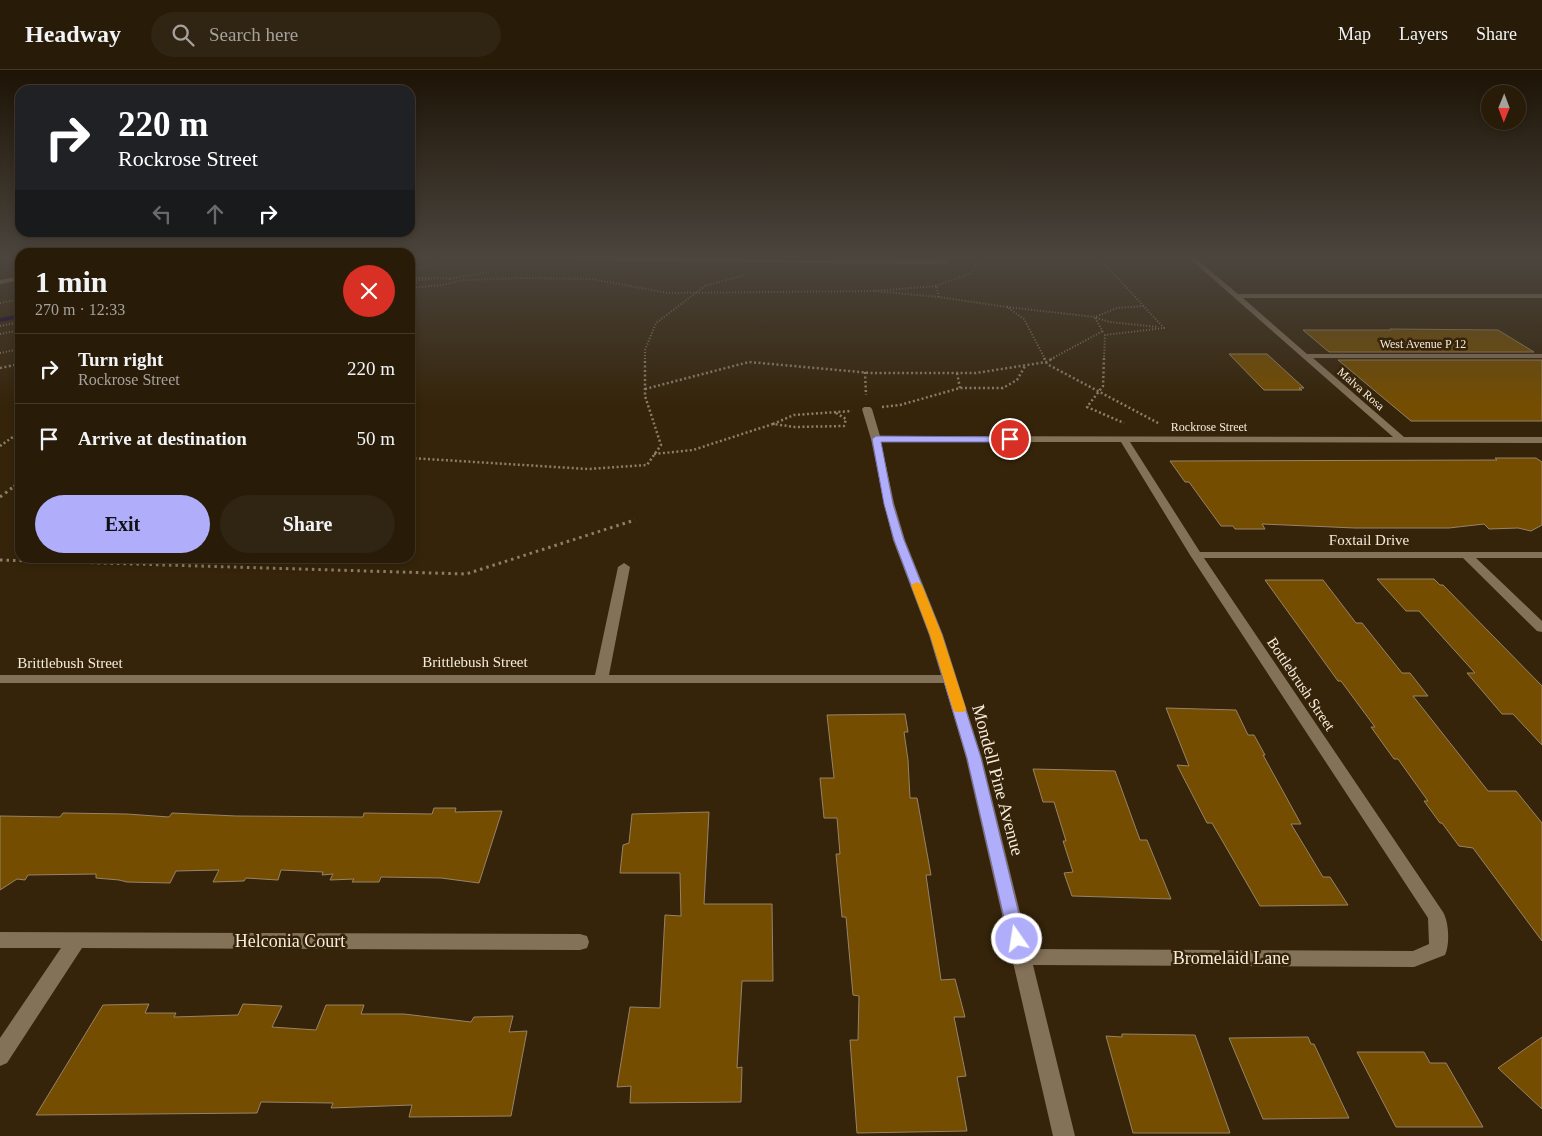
<!DOCTYPE html>
<html lang="en">
<head>
<meta charset="utf-8">
<style>
	:root { --surface:#281b08; --page:#302412; --text:#f1f3f6; --muted:#a5a19c; --line:#443929; --accent:#b0aefa }
	body { margin:0; font-family:Georgia,serif; background:var(--page); color:var(--text); height:100vh; display:flex; flex-direction:column; font-size:19px; white-space:nowrap }
	* { box-sizing:border-box; margin:0 }
	p { font-size:16px; color:var(--muted) }
	.icon { flex:none; width:28px; height:28px; fill:none; stroke:currentColor; stroke-width:2; stroke-linecap:round; stroke-linejoin:round }
	.map { position:relative; flex:1; overflow:hidden }
	.sheet { position:absolute; left:15px; top:178px; width:400px; height:315px; display:flex; flex-direction:column; background:var(--surface); border-radius:15px; box-shadow:0 2px 8px #0003,0 0 0 1px var(--line) }
	.sheet>* { flex:none }
	.guide { position:absolute; left:15px; top:15px; width:400px; height:152px; border-radius:15px; box-shadow:0 2px 8px #0003,0 0 0 1px var(--line); background:#202124; color:#fff; overflow:hidden }
	.needle { width:32px; rotate:181deg }
	.tools { position:absolute; left:1481px; top:15px; display:grid; gap:10px }
	.tools a { display:grid; place-items:center; width:45px; height:45px; border-radius:50%; background:var(--surface); box-shadow:0 2px 8px #0003,0 0 0 1px var(--line); font-size:25px }
	.pin { position:absolute; display:grid; place-items:center; width:42px; height:42px; color:#fff; margin:-21px; border:2px solid #fff; border-radius:50%; box-shadow:0 1px 5px #0007 }
	.me { position:absolute; width:55px; margin:-28px; rotate:347deg; stroke-linejoin:round; filter:drop-shadow(0 0 4px #0008) }
	.turn { display:flex; align-items:center; gap:18px; height:105px; padding:0 20px; font-size:22px }
	.turn .icon { width:65px; height:65px; stroke-width:2.5 }
	.turn b { display:block; font-size:35px; line-height:42px }
	.lanes { display:flex; align-items:center; height:48px; padding:0 20px; background:#0003; justify-content:center; gap:25px; direction:ltr }
	.lanes .off { opacity:.35 }
	.round { display:grid; place-items:center; flex:none; width:52px; height:52px; border-radius:26px; background:var(--page) }
	.summary { display:flex; align-items:center; justify-content:space-between; height:85px; padding:0 20px }
	h1 { font-size:30px; font-weight:800; line-height:38px }
	.cta { display:flex; gap:10px; margin-top:auto; padding:10px 20px }
	.cta a { flex:1; height:58px; border-radius:30px; background:var(--accent); color:#111; font-size:20px; font-weight:800; line-height:58px; text-align:center }
	.cta a+a { background:var(--page); color:var(--text) }
	ul { padding:0; list-style:none }
	li { display:flex; align-items:center; gap:15px; height:70px; padding:0 20px; border-top:1px solid var(--line) }
	li div { flex:1 }
	li b { display:block; font-size:19px }
	li em { font-style:normal }
	header { display:flex; align-items:center; gap:30px; box-sizing:border-box; height:70px; padding:0 25px; background:var(--surface); border-bottom:1px solid var(--line) }
	header strong { font-size:24px }
	nav { display:flex; gap:28px; margin-inline-start:auto; font-size:18px }
	.search { width:350px; height:45px; background:var(--page); display:flex; align-items:center; gap:12px; box-sizing:border-box; padding:0 18px; border-radius:28px; color:var(--muted); font-size:19px }
	.map>svg:first-child { display:block }
</style>
</head>
<body>
<header>
<strong>Headway</strong>
<div class="search"><svg class="icon" aria-label="search" viewBox="0 0 24 24"><circle cx="10" cy="10" r="6"/><path d="M15 15l6 6"/></svg>Search here</div>
<nav><a>Map</a><a>Layers</a><a>Share</a></nav>
</header>
<div class="map">
<svg width="1542" height="1066" viewBox="0 0 1542 1066">
	<rect width="100%" height="100%" fill="#35240a"/>
	<g fill="none" stroke-linecap="round" stroke-linejoin="round">
		<path stroke="#0e0034" stroke-width="4" d="M0,250L20,246"/>
	</g>
	<path fill="#744d00" stroke="#978367" d="M1390,259L1498,260L1534,282H1329L1303,260H1391Z
		M1229,284H1267L1304,318H1299L1302,320H1264Z
		M1338,290H1542V351H1411Z
		M1495,388H1536L1542,392V455L1531,461L1518,458L1489,459L1484,454L1449,458H1355L1262,454L1265,459H1235L1233,456H1221L1189,412H1185L1170,391L1497,390Z
		M1377,509H1434L1440,515H1443L1542,616V675L1513,644H1502L1467,603H1475L1419,541H1406Z
		M1265,510H1323L1356,553H1362L1402,603H1410L1428,626H1413L1488,721H1516L1542,753V871L1473,778L1459,776L1442,753H1440L1424,731H1428L1398,689H1394L1371,657H1375L1341,611H1338Z
		M1166,638L1236,640L1248,665H1254L1265,685H1263L1301,754H1291L1323,807H1330L1348,835L1260,836L1212,753H1207L1177,695L1189,696Z
		M905,644L908,662H904L908,690L910,728H917L931,805H926L941,910L955,909L965,947H954L966,1006L957,1007L967,1061L857,1063L850,970H858L859,926L853,925L846,847H842L836,784H840L837,748H824L820,708H834L827,645Z
		M1033,699L1115,701L1140,770H1147L1171,829L1072,826L1064,803L1073,802L1063,771H1066L1054,732H1043Z
		M434,738H456L455,742L502,741L479,813L441,808L381,807L379,812H352L354,809L330,810L333,804L322,805L323,802L281,800L278,810L246,808L244,811L213,812L219,800L176,801L170,813L127,812L119,810L96,808V804L28,805L25,810L17,809L0,820V746L60,747L63,743L127,744L169,747L172,743L236,746L363,747L364,743L432,744Z
		M709,742L704,834H772L773,911H742L737,998L742,997L741,1032L630,1033L631,1016L617,1017L630,937L660,938L665,845L681,846L680,803H620L623,775L629,773L632,744Z
		M149,934L145,943H176L174,947L238,945L243,934L282,936L272,957L316,960L326,935H364L361,944H404L471,952L474,947L513,946L509,962L527,961L511,1046L409,1047L412,1035L331,1038L333,1033L261,1032L257,1043L36,1045L103,935Z
		M1122,964L1195,965L1230,1063H1133L1106,966L1122,967Z
		M1308,967L1311,974H1314L1349,1048L1263,1049L1229,968Z
		M1542,967V1039L1498,998Z
		M1357,982H1424L1430,993H1446L1483,1057H1396Z"/>
	<g fill="none" stroke-linecap="round" stroke-linejoin="round">
		<path stroke="#8c7e69" stroke-width="2" stroke-dasharray="1 2" stroke-linecap="butt" d="M974,187L977,193L971,203L936,216L939,227L1007,237
			M1098,187L1164,258L1105,265L1104,289
			M410,199L442,193
			M410,208H430
			M450,209L489,202
			M410,211L439,208L451,209
			M410,215L418,212
			M936,216L874,221L939,227
			M410,218L442,215L463,210L525,208L592,209L668,223L874,221
			M0,233L20,229
			M1095,248L1103,262
			M1096,248L1110,252L1158,257
			M0,256L20,252
			M0,264L20,260
			M0,283L20,279
			M645,289V280L656,253L705,216L745,205
			M1045,289L1024,249L1007,237L1095,247L1117,238L1144,236
			M1051,289L1103,261"/>
		<path stroke="#8c7e69" stroke-width="2.5" stroke-dasharray="2 2.5" stroke-linecap="butt" d="M1044,288L1047,294L1160,354
			M1104,288L1103,316L1087,337L1124,353
			M0,298L20,294
			M865,302L866,325
			M957,303L960,318
			M645,319L749,292L871,303H976L1046,292L1054,288
			M882,337L900,335L960,318H1003L1017,310L1025,296
			M836,343L846,349L844,356L795,357L773,354L794,345L852,341
			M0,376L20,362
			M654,384L693,380L773,354
			M410,388L588,399L647,395L661,375L645,326V288
			M10,419L20,412"/>
		<path stroke="#8c7e69" stroke-width="3" stroke-dasharray="2.5 4" stroke-linecap="butt" d="M0,427L12,418
			M0,490L466,504L635,450"/>
		<path fill="#837158" fill-rule="evenodd" d="M451,187H630L789,190H942L940,187H946L949,192L946,194C782,194 618,189 454,189Z
			M1188,187H1194L1238,224H1542V228H1243L1307,284H1542V288H1313L1404,367H1542V373L1130,372L1200,482H1542V488H1476L1542,551V562L1537,561L1463,488H1204L1443,842C1449,852 1450,874 1445,885L1414,897L1033,895L1075,1066H1053L966,688L944,613H0V605H595L618,497L624,493L630,497L609,605H941L929,565L893,470L884,433L871,369L862,339L864,337H870L872,339L880,366L1393,367ZM881,372H1121L1190,485L1428,848L1429,874L1413,881L1029,879L982,688L943,565L905,470L894,433Z
			M20,206V210L0,214V210Z
			M0,862L580,864L587,866L589,872L587,878L580,880L82,878L7,993L0,996V968L61,878H0Z"/>
	</g>
	<linearGradient id="sky" x2="0" y2="1"><stop stop-color="#1d1406"/><stop offset="0.56" stop-color="#4b453e"/><stop offset="1" stop-color="#4b453e" stop-opacity="0"/></linearGradient>
	<rect width="1542" height="336" fill="url(#sky)"/>
	<path fill="#b0aefa" stroke="#7271a2" d="M876,366L1010,367L1014,369L1010,372H881L893,434L904,470L942,565L981,688L1025,869L1023,874L1017,876L1011,874L1009,869L967,688L930,565L894,470L884,434L872,369Z"/>
	<path fill="#f59e0b" d="M917,512L922,515L942,565L966,639L964,642H955L953,639L930,565L911,515Z"/>
	<g text-anchor="middle" stroke-width="5" stroke-linejoin="round" paint-order="stroke">
		<g font-size="12" fill="#f6ebdc" stroke="#35240a">
			<text x="1423" y="278">West Avenue P 12</text>
			<text transform="translate(1361 319) rotate(41)" y="4">Malva Rosa</text>
			<text x="1209" y="361">Rockrose Street</text>
		</g>
		<g font-size="15" fill="#f6ebdc" stroke="#35240a">
			<text x="1369" y="475">Foxtail Drive</text>
			<text x="475" y="597">Brittlebush Street</text>
			<text x="70" y="598">Brittlebush Street</text>
			<text transform="translate(1301 614) rotate(56)" y="5">Bottlebrush Street</text>
		</g>
		<g font-size="18" fill="#f6ebdc" stroke="#35240a">
			<text transform="translate(998 710) rotate(75)" y="6">Mondell Pine Avenue</text>
			<text x="290" y="877">Helconia Court</text>
			<text x="1231" y="894">Bromelaid Lane</text>
		</g>
	</g>
</svg>
<div class="tools">
<a><svg class="needle" viewBox="-14 -14 28 28"><path d="M0-13l5 13h-10z" fill="#e53935"/><path d="M0 13l5-13h-10z" fill="#a5a19c"/></svg></a>
</div>
<div class="pin" style="left:1010px;top:369px;background:#d93025"><svg class="icon" aria-label="arrive" viewBox="0 0 24 24"><path d="M6 21V4h12l-3 4 3 4H6"/></svg></div>
<svg class="me" style="left:1017px;top:869px" viewBox="-20 -20 40 40"><circle r="17" fill="#b0aefa" stroke="#fff" stroke-width="3"/><path d="M0-11L8 9 0 5-8 9z" fill="#fff"/></svg>
<div class="guide">
<div class="turn"><svg class="icon" aria-label="right" viewBox="0 0 24 24"><path d="M7 20v-9h11M14 6l5 5-5 5"/></svg><div><b>220 m</b>Rockrose Street</div></div>
<div class="lanes"><svg class="icon off" aria-label="left" viewBox="0 0 24 24"><path d="M17 20v-9H6M10 6l-5 5 5 5"/></svg><svg class="icon off" aria-label="ahead" viewBox="0 0 24 24"><path d="M12 20V5M6 11l6-6 6 6"/></svg><svg class="icon" aria-label="right" viewBox="0 0 24 24"><path d="M7 20v-9h11M14 6l5 5-5 5"/></svg></div>
</div>
<section class="sheet">
<div class="summary"><div><h1>1 min</h1><p>270 m · 12:33</p></div><a class="round" style="background:#d93025;color:#fff"><svg class="icon" aria-label="close" viewBox="0 0 24 24"><path d="M6 6l12 12M18 6L6 18"/></svg></a></div>
<ul>
<li><svg class="icon" aria-label="right" viewBox="0 0 24 24"><path d="M7 20v-9h11M14 6l5 5-5 5"/></svg><div><b>Turn right</b><p>Rockrose Street</p></div><em>220 m</em></li>
<li><svg class="icon" aria-label="arrive" viewBox="0 0 24 24"><path d="M6 21V4h12l-3 4 3 4H6"/></svg><div><b>Arrive at destination</b></div><em>50 m</em></li>
</ul>
<div class="cta"><a>Exit</a><a>Share</a></div>
</section>
</div>
</body>
</html>
